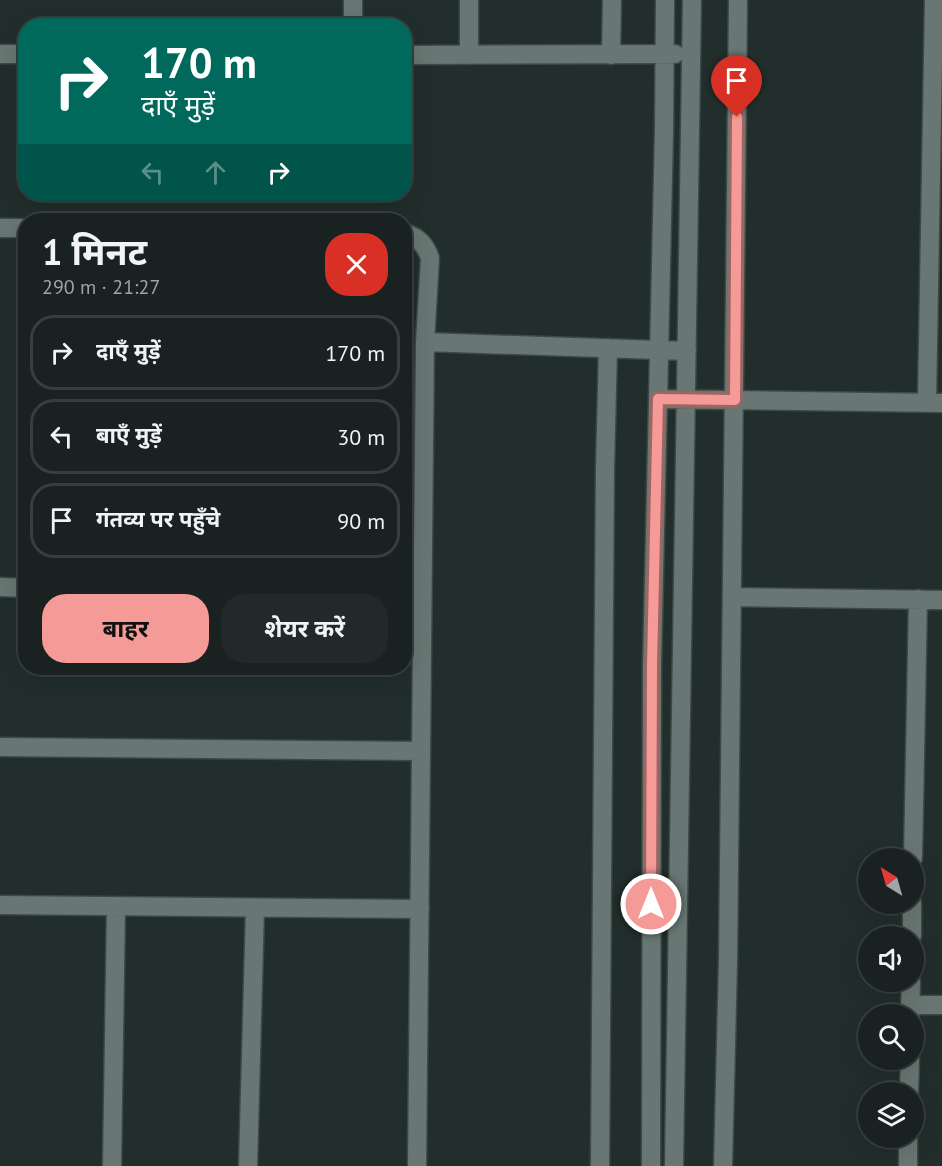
<!DOCTYPE html>
<html lang="hi">
<head>
<meta charset="utf-8">
<style>
	:root { --surface:#192220; --page:#222a29; --text:#f1f3f6; --muted:#9fa4a5; --line:#373f3e; --accent:#f59b97 }
	body { margin:0; font-family:"PT Sans","Noto Sans Devanagari",sans-serif; background:var(--page); color:var(--text); height:100vh; display:flex; flex-direction:column; font-size:22px; white-space:nowrap }
	* { box-sizing:border-box; margin:0 }
	p { font-size:20px; color:var(--muted) }
	.icon { flex:none; width:33px; height:33px; fill:none; stroke:currentColor; stroke-width:2; stroke-linecap:round; stroke-linejoin:round }
	.map { position:relative; flex:1; overflow:hidden }
	.sheet { position:absolute; left:18px; top:213px; width:394px; height:462px; display:flex; flex-direction:column; background:var(--surface); border-radius:24px; box-shadow:0 6px 24px #0002,0 0 0 2px var(--line) }
	.sheet>* { flex:none }
	.banner { position:absolute; left:18px; top:18px; width:394px; height:183px; border-radius:24px; box-shadow:0 6px 24px #0002,0 0 0 2px var(--line); background:#00695c; color:#fff; overflow:hidden }
	.needle { width:39px; rotate:323deg }
	.buttons { position:absolute; left:858px; top:848px; display:grid; gap:12px }
	.buttons a { display:grid; place-items:center; width:66px; height:66px; border-radius:50%; background:var(--surface); box-shadow:0 6px 24px #0002,0 0 0 2px var(--line); font-size:30px }
	.pin { position:absolute; display:grid; place-items:center; width:51px; height:51px; color:#fff; margin:-62px -26px; border-radius:50% 50% 50% 0; rotate:-45deg; box-shadow:0 0 6px #0007 }
	.pin .icon { rotate:45deg }
	.me { position:absolute; width:66px; margin:-33px; rotate:0deg; stroke-linejoin:round; filter:drop-shadow(0 0 4px #0008) }
	.turn { display:flex; align-items:center; gap:21px; height:126px; padding:0 24px; font-size:27px }
	.turn .icon { width:78px; height:78px; stroke-width:2.5 }
	.turn b { display:block; font-size:42px; line-height:51px }
	.lanes { display:flex; align-items:center; height:57px; padding:0 24px; background:#0003; justify-content:center; gap:30px; direction:ltr }
	.lanes .off { opacity:.35 }
	.round { display:grid; place-items:center; flex:none; width:63px; height:63px; border-radius:24px; background:var(--page) }
	.head { display:flex; align-items:center; justify-content:space-between; height:102px; padding:0 24px }
	h1 { font-size:36px; font-weight:700; line-height:45px }
	.action { display:flex; gap:12px; margin-top:auto; padding:12px 24px }
	.action a { flex:1; height:69px; border-radius:24px; background:var(--accent); color:#111; font-size:24px; font-weight:700; line-height:69px; text-align:center }
	.action a+a { background:var(--page); color:var(--text) }
	ul { padding:0; list-style:none }
	li { display:flex; align-items:center; gap:18px; height:75px; margin:0 12px 9px; padding:0 12px; border:3px solid var(--line); border-radius:24px }
	li div { flex:1 }
	li b { display:block; font-size:22px }
	li em { font-style:normal }
	.map>svg:first-child { display:block }
</style>
</head>
<body>
<div class="map">
<svg width="942" height="1166" viewBox="0 0 942 1166">
	<rect width="100%" height="100%" fill="#212e2b"/>
	<g fill="none" stroke-linecap="round" stroke-linejoin="round">
		<defs>
			<path id="minor" d="M353,0V26
				M0,54H26
				M405,55L675,54
				M469,55V0
				M611,55L612,0
				M0,228H26
				M405,233C419,238 425,244 430,258L425,342L417,1166
				M425,342L687,351
				M658,399L942,403
				M927,402L934,0
				M0,587L26,588
				M733,597L942,600
				M0,747L421,751
				M913,858L918,599
				M0,905L420,909
				M912,936V903
				M911,1005H942
				M910,1014L911,981
				M909,1092L910,1059
				M112,1166L116,906
				M248,1166L255,908
				M600,1166L605,468L608,348
				M651,1166L652,666L664,132L665,0
				M674,1166L692,0
				M723,1166L728,961L738,0
				M908,1166V1137"/>
		</defs>
		<use href="#minor" stroke="#3e4947" stroke-width="21"/>
		<use href="#minor" stroke="#687773" stroke-width="18"/>
	</g>
	<g fill="none" stroke-linecap="round" stroke-linejoin="round">
		<defs>
			<path id="route" d="M651,904L652,666L658,399L735,400L737,117"/>
		</defs>
		<use href="#route" stroke="#9f6562" stroke-width="15"/>
		<use href="#route" stroke="#f59b97" stroke-width="10"/>
	</g>
</svg>
<div class="buttons">
<a><svg class="needle" viewBox="-14 -14 28 28"><path d="M0-13l5 13h-10z" fill="#e53935"/><path d="M0 13l5-13h-10z" fill="#9fa4a5"/></svg></a>
<a><svg class="icon" aria-label="sound" viewBox="0 0 24 24"><path d="M4 9h4l5-4v14l-5-4H4zM17 9q2 3 0 6"/></svg></a>
<a><svg class="icon" aria-label="search" viewBox="0 0 24 24"><circle cx="10" cy="10" r="6"/><path d="M15 15l6 6"/></svg></a>
<a><svg class="icon" aria-label="layers" viewBox="0 0 24 24"><path d="M12 4l9 5-9 5-9-5zM3 14l9 5 9-5"/></svg></a>
</div>
<div class="pin" style="left:737px;top:117px;background:#d93025"><svg class="icon" aria-label="arrive" viewBox="0 0 24 24"><path d="M6 21V4h12l-3 4 3 4H6"/></svg></div>
<svg class="me" style="left:651px;top:904px" viewBox="-20 -20 40 40"><circle r="17" fill="#f59b97" stroke="#fff" stroke-width="3"/><path d="M0-11L8 9 0 5-8 9z" fill="#fff"/></svg>
<div class="banner">
<div class="turn"><svg class="icon" aria-label="right" viewBox="0 0 24 24"><path d="M7 20v-9h11M14 6l5 5-5 5"/></svg><div><b>170 m</b>दाएँ मुड़ें</div></div>
<div class="lanes"><svg class="icon off" aria-label="left" viewBox="0 0 24 24"><path d="M17 20v-9H6M10 6l-5 5 5 5"/></svg><svg class="icon off" aria-label="ahead" viewBox="0 0 24 24"><path d="M12 20V5M6 11l6-6 6 6"/></svg><svg class="icon" aria-label="right" viewBox="0 0 24 24"><path d="M7 20v-9h11M14 6l5 5-5 5"/></svg></div>
</div>
<section class="sheet">
<div class="head"><div><h1>1 मिनट</h1><p>290 m · 21:27</p></div><a class="round" style="background:#d93025;color:#fff"><svg class="icon" aria-label="close" viewBox="0 0 24 24"><path d="M6 6l12 12M18 6L6 18"/></svg></a></div>
<ul>
<li><svg class="icon" aria-label="right" viewBox="0 0 24 24"><path d="M7 20v-9h11M14 6l5 5-5 5"/></svg><div><b>दाएँ मुड़ें</b></div><em>170 m</em></li>
<li><svg class="icon" aria-label="left" viewBox="0 0 24 24"><path d="M17 20v-9H6M10 6l-5 5 5 5"/></svg><div><b>बाएँ मुड़ें</b></div><em>30 m</em></li>
<li><svg class="icon" aria-label="arrive" viewBox="0 0 24 24"><path d="M6 21V4h12l-3 4 3 4H6"/></svg><div><b>गंतव्य पर पहुँचे</b></div><em>90 m</em></li>
</ul>
<div class="action"><a>बाहर</a><a>शेयर करें</a></div>
</section>
</div>
</body>
</html>
